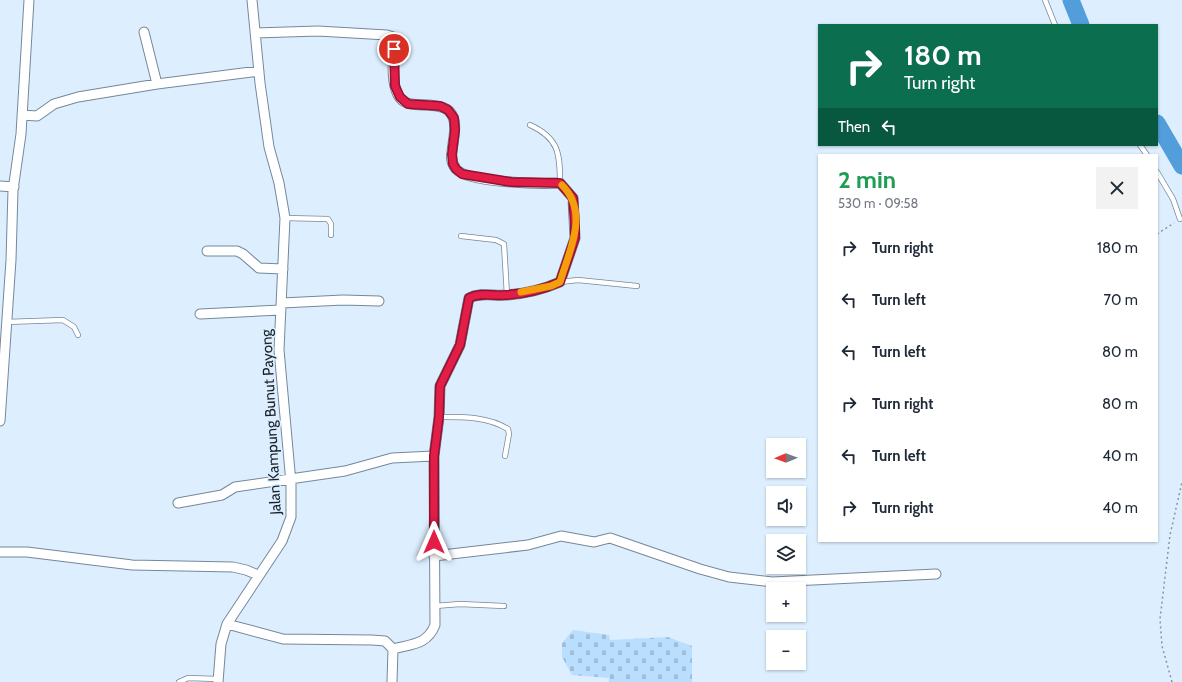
<!DOCTYPE html>
<html lang="en">
<head>
<meta charset="utf-8">
<style>
	:root { --surface:#fff; --page:#f2f2f3; --text:#1f2937; --muted:#747a83 }
	body { margin:0; font-family:Cabin,sans-serif; background:var(--page); color:var(--text); height:100vh; display:flex; flex-direction:column; font-size:15px; white-space:nowrap }
	* { box-sizing:border-box; margin:0 }
	p { font-size:13px; color:var(--muted) }
	.icon { flex:none; width:22px; height:22px; fill:none; stroke:currentColor; stroke-width:2; stroke-linecap:round; stroke-linejoin:round }
	.map { position:relative; flex:1; overflow:hidden }
	.side { position:absolute; left:818px; top:154px; width:340px; height:388px; display:flex; flex-direction:column; background:var(--surface); border-radius:0px; box-shadow:0 1px 3px #0004 }
	.side>* { flex:none }
	.top-card { position:absolute; left:818px; top:24px; width:340px; height:122px; border-radius:0px; box-shadow:0 1px 3px #0004; background:#0b6e4f; color:#fff; overflow:hidden }
	.needle { width:26px; rotate:269deg }
	.fabs { position:absolute; left:766px; top:438px; display:grid; gap:8px }
	.fabs a { display:grid; place-items:center; width:40px; height:40px; border-radius:0px; background:var(--surface); box-shadow:0 1px 3px #0004; font-size:20px }
	.pin { position:absolute; display:grid; place-items:center; width:34px; height:34px; color:#fff; margin:-17px; border:2px solid #fff; border-radius:50%; box-shadow:0 1px 4px #0007 }
	.me { position:absolute; width:44px; margin:-22px; rotate:0deg; stroke-linejoin:round; filter:drop-shadow(0 0 3px #0008) }
	.turn { display:flex; align-items:center; gap:14px; height:84px; padding:0 20px; font-size:18px }
	.turn .icon { width:52px; height:52px; stroke-width:2.5 }
	.turn b { display:block; font-size:28px; line-height:34px }
	.then { display:flex; align-items:center; height:38px; padding:0 20px; background:#0003; gap:8px; font-size:15px }
	.round { display:grid; place-items:center; flex:none; width:42px; height:42px; border-radius:0px; background:var(--page) }
	.head { display:flex; align-items:center; justify-content:space-between; height:68px; padding:0 20px }
	h1 { font-size:24px; font-weight:700; line-height:30px; color:#1e9e55 }
	ul { padding:0; list-style:none }
	li { display:flex; align-items:center; gap:12px; height:52px; padding:0 20px }
	li div { flex:1 }
	li b { display:block; font-size:15px }
	li em { font-style:normal }
	.map>svg:first-child { display:block }
</style>
</head>
<body>
<div class="map">
<svg width="1182" height="682" viewBox="0 0 1182 682">
	<defs>
		<pattern id="cemetery-stones" width="16" height="16" patternUnits="userSpaceOnUse"><rect width="16" height="16" fill="#badefd"/><path d="M2 7V4a2 2 0 0 1 4 0v3zM10 15v-3a2 2 0 0 1 4 0v3z" fill="#9fbed9"/></pattern>
	</defs>
	<rect width="100%" height="100%" fill="#ddefff"/>
	<path fill="url(#cemetery-stones)" d="M573,630L609,635L610,640L668,637L692,646V682H609V678L572,675L562,657V643Z"/>
	<g fill="none" stroke-linecap="round" stroke-linejoin="round">
		<path stroke="#529eda" stroke-width="17" d="M1071,0L1081,25
			M1157,123L1182,166"/>
		<defs>
			<path id="service" d="M1045,0L1055,25
				M530,125C559,138 560,154 560,183
				M1140,145L1147,155
				M1157,172L1173,199L1180,219
				M285,218L328,219L331,224V235
				M461,236L496,240L504,244L507,295
				M560,282L578,280L637,286
				M6,322L63,320L74,327L78,335
				M439,417C462,417 487,416 508,429L509,434L505,456
				M435,606L460,604L504,606
				M179,682L188,678L218,679"/>
			<path id="minor" d="M144,32L157,84
				M255,33L318,31L387,35L396,38C393,54 388,96 407,103C413,105 422,105 429,105C435,106 444,106 449,111C459,121 453,139 452,152C451,157 452,164 456,169C468,183 541,184 560,183L573,198L575,238L560,282C544,289 523,294 506,295C493,296 480,292 469,298L460,345L440,386L439,417L434,456L435,625C427,645 412,644 393,649L392,682
				M22,115L37,116L54,104L78,97L157,84L259,71
				M0,186L14,187
				M207,251H237L243,254L259,268L283,269
				M282,303L343,300L379,301
				M200,314L281,310
				M0,421L11,260L13,190L21,134L29,0
				M178,503L222,495L235,487L345,471L392,458L434,456
				M0,552H27L132,565L233,567L246,570L258,575
				M434,556L528,545L561,536L594,542L610,538L700,569L729,577L772,582L936,574
				M227,624L283,639L372,640L385,641L393,649
				M218,682L221,644L227,624L282,541L291,517V483L279,350L285,218L279,183L269,147L260,83L252,0"/>
		</defs>
		<use href="#service" stroke="#74889a" stroke-width="6"/>
		<use href="#minor" stroke="#74889a" stroke-width="11"/>
		<path stroke="#8795a1" stroke-width="1.5" stroke-dasharray="2 3" stroke-linecap="butt" d="M1157,234L1174,223
			M1172,682L1162,646L1160,619L1170,535L1182,482"/>
		<use href="#service" stroke="#fff" stroke-width="4.5"/>
		<use href="#minor" stroke="#fff" stroke-width="9"/>
	</g>
	<g fill="none" stroke-linecap="round" stroke-linejoin="round">
		<defs>
			<path id="route" d="M394,49L395,86L400,97L408,104L440,106L448,110L454,118L455,130L452,154L453,164L456,169L462,174L511,182L560,183L573,198L575,224V238L560,282C544,289 523,294 506,295C493,296 480,292 469,298L460,345L440,386L439,417L434,456V542"/>
		</defs>
		<use href="#route" stroke="#92132f" stroke-width="10"/>
		<use href="#route" stroke="#e11d48" stroke-width="7"/>
		<path stroke="#f59e0b" stroke-width="7" d="M521,292L551,286L560,282C569,251 590,213 562,185"/>
	</g>
	<g text-anchor="middle" stroke-width="3" stroke-linejoin="round" paint-order="stroke">
		<g font-size="15" fill="#192128" stroke="#ddefff">
			<text transform="translate(271 422) rotate(-93)" y="5">Jalan Kampung Bunut Payong</text>
		</g>
	</g>
</svg>
<div class="fabs">
<a><svg class="needle" viewBox="-14 -14 28 28"><path d="M0-13l5 13h-10z" fill="#e53935"/><path d="M0 13l5-13h-10z" fill="#747a83"/></svg></a>
<a><svg class="icon" aria-label="sound" viewBox="0 0 24 24"><path d="M4 9h4l5-4v14l-5-4H4zM17 9q2 3 0 6"/></svg></a>
<a><svg class="icon" aria-label="layers" viewBox="0 0 24 24"><path d="M12 4l9 5-9 5-9-5zM3 14l9 5 9-5"/></svg></a>
<a>+</a>
<a>−</a>
</div>
<div class="pin" style="left:394px;top:49px;background:#d93025"><svg class="icon" aria-label="arrive" viewBox="0 0 24 24"><path d="M6 21V4h12l-3 4 3 4H6"/></svg></div>
<svg class="me" style="left:434px;top:542px" viewBox="-20 -20 40 40"><path d="M0-17L14 15 0 8-14 15z" fill="#e11d48" stroke="#fff" stroke-width="4"/></svg>
<div class="top-card">
<div class="turn"><svg class="icon" aria-label="right" viewBox="0 0 24 24"><path d="M7 20v-9h11M14 6l5 5-5 5"/></svg><div><b>180 m</b>Turn right</div></div>
<div class="then">Then<svg class="icon" aria-label="left" viewBox="0 0 24 24"><path d="M17 20v-9H6M10 6l-5 5 5 5"/></svg></div>
</div>
<section class="side">
<div class="head"><div><h1>2 min</h1><p>530 m · 09:58</p></div><a class="round"><svg class="icon" aria-label="close" viewBox="0 0 24 24"><path d="M6 6l12 12M18 6L6 18"/></svg></a></div>
<ul>
<li><svg class="icon" aria-label="right" viewBox="0 0 24 24"><path d="M7 20v-9h11M14 6l5 5-5 5"/></svg><div><b>Turn right</b></div><em>180 m</em></li>
<li><svg class="icon" aria-label="left" viewBox="0 0 24 24"><path d="M17 20v-9H6M10 6l-5 5 5 5"/></svg><div><b>Turn left</b></div><em>70 m</em></li>
<li><svg class="icon" aria-label="left" viewBox="0 0 24 24"><path d="M17 20v-9H6M10 6l-5 5 5 5"/></svg><div><b>Turn left</b></div><em>80 m</em></li>
<li><svg class="icon" aria-label="right" viewBox="0 0 24 24"><path d="M7 20v-9h11M14 6l5 5-5 5"/></svg><div><b>Turn right</b></div><em>80 m</em></li>
<li><svg class="icon" aria-label="left" viewBox="0 0 24 24"><path d="M17 20v-9H6M10 6l-5 5 5 5"/></svg><div><b>Turn left</b></div><em>40 m</em></li>
<li><svg class="icon" aria-label="right" viewBox="0 0 24 24"><path d="M7 20v-9h11M14 6l5 5-5 5"/></svg><div><b>Turn right</b></div><em>40 m</em></li>
</ul>
</section>
</div>
</body>
</html>
